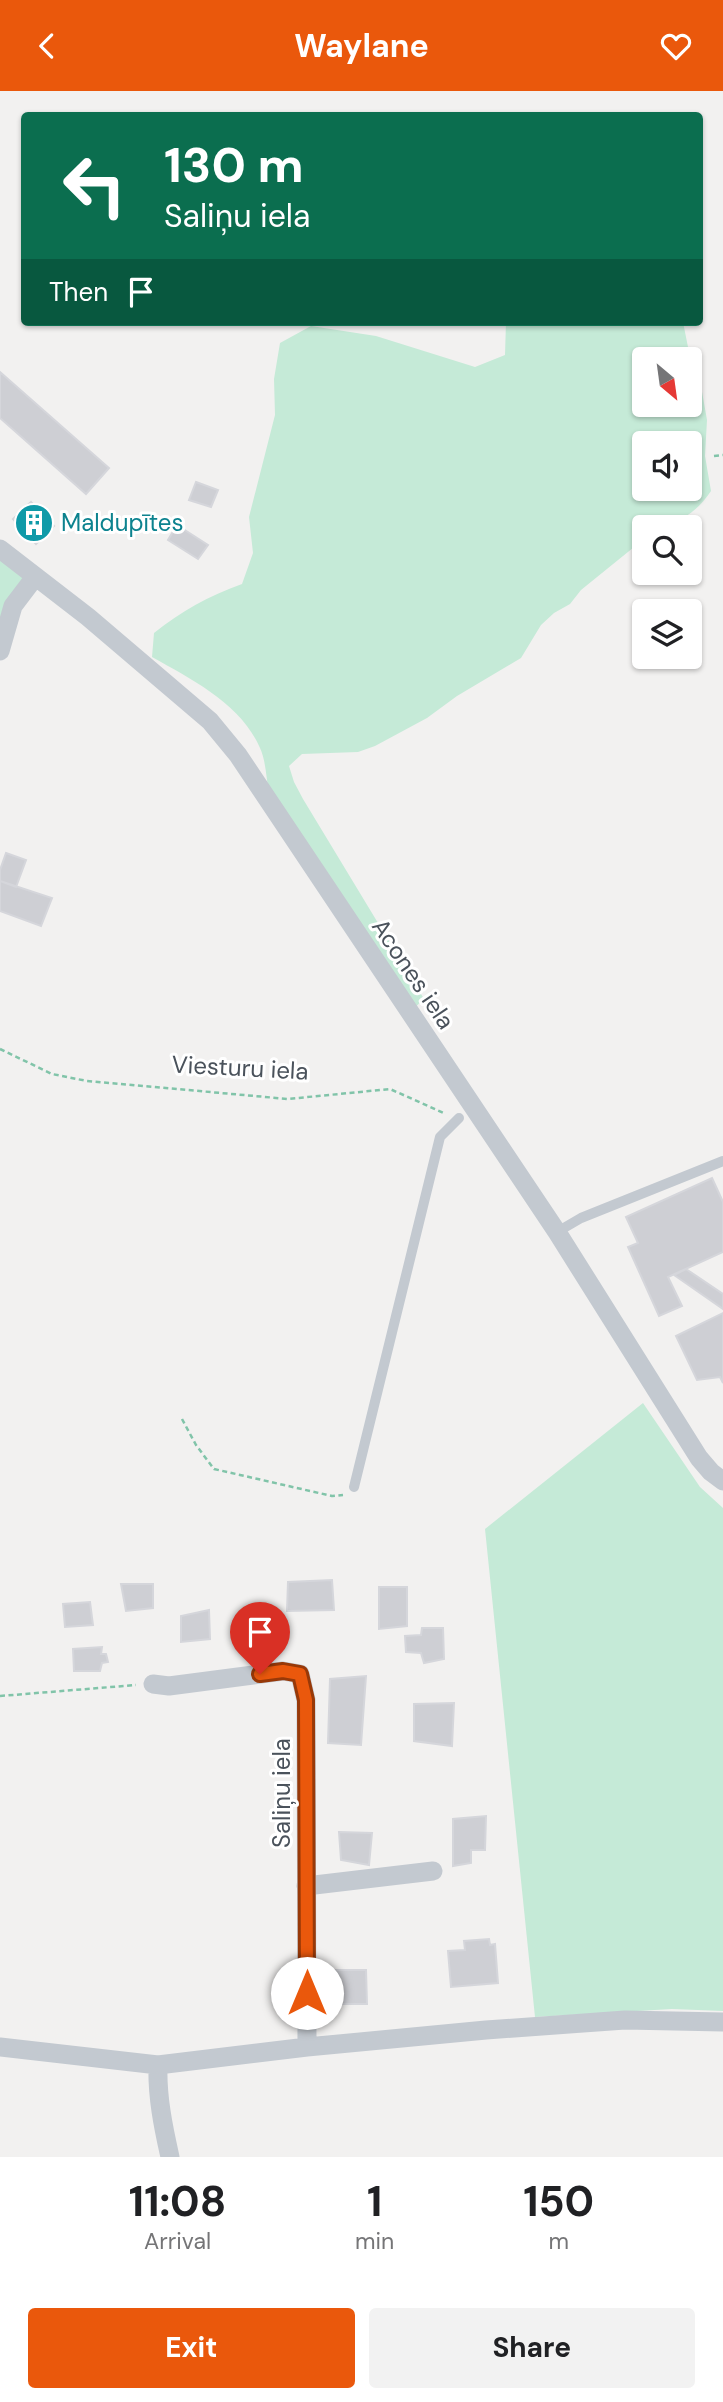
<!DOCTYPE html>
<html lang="en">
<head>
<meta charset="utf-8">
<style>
	:root { --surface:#fff; --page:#f2f2f2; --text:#202124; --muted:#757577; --accent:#ea580c }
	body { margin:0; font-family:"DM Sans",sans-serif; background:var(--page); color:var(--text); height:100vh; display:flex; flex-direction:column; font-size:26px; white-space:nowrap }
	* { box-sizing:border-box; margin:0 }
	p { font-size:23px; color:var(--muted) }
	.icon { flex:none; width:38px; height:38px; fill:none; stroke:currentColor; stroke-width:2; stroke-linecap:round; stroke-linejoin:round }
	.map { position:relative; height:2066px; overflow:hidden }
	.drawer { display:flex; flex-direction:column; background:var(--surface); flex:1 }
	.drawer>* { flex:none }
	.hud { position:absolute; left:21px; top:21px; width:682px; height:214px; border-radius:7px; box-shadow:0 2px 5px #0004; background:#0b6e4f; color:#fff; overflow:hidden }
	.needle { width:46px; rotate:151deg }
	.buttons { position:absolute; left:632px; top:256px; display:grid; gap:14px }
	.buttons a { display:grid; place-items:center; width:70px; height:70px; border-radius:7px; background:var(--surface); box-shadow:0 2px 5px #0004; font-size:35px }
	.pin { position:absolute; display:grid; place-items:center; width:60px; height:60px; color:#fff; margin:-72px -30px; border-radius:50% 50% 50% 0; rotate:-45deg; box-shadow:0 0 7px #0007 }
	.pin .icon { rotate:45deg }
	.me { position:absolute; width:77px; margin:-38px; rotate:0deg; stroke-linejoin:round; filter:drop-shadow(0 0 5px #0008) }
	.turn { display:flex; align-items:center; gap:24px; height:147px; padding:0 28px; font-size:32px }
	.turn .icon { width:91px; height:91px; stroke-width:2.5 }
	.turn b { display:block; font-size:49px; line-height:60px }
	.then { display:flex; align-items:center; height:66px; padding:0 28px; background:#0003; gap:14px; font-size:26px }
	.eta { display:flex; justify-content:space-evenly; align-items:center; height:119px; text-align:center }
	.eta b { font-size:42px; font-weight:700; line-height:49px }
	.primary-button { display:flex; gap:14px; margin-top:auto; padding:14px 28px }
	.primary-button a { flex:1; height:80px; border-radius:7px; background:var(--accent); color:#fff; font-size:28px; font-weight:700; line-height:80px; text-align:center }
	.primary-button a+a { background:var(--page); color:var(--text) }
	header { display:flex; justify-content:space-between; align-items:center; height:91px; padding:0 28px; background:var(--accent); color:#fff; font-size:32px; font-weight:700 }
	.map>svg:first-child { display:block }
</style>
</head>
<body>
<header><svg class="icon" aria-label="back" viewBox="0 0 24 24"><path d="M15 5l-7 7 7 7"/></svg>Waylane<svg class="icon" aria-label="heart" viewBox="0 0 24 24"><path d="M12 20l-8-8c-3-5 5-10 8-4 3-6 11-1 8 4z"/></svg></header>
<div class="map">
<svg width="723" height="2066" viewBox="0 0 723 2066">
	<rect width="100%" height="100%" fill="#f2f1f0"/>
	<path fill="#c5ead7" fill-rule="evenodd" d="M506,231H683L689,261L701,295L707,329L705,365L711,400C694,425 674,436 644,436V448L581,499L570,513L554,522L541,534L521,567L457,605L427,627L375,655L358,661L302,663L289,675L294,691L303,708L424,908L409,922L269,701C266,687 266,670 260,657C241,613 193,589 152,566L154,542C182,520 208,505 242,493L253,462L249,426L275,324L274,288L280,252L311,235L376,245L475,276L505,264ZM644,268H690V313H644ZM644,352H690V397H644Z
		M0,459L35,486L0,560Z
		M643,1312L700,1396L723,1417V1920L672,1918L535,1926L485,1438Z"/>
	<path fill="#cecfd4" stroke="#d5d6db" stroke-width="2" d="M0,281L109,377L86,403L0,327Z
		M196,391L218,399L211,416L189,409Z
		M31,411L54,435L36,453L13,428Z
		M177,434L208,454L198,468L168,449Z
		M6,762L26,769L16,796L0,790V779Z
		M0,790L52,807L41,835L0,820Z
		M712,1087L723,1111V1161L668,1186L682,1215L659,1225L628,1156L638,1152L626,1126Z
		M686,1178L723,1203V1218L674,1184Z
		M723,1222V1292L720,1286L697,1289L676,1245Z
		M332,1489L334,1519L287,1520L288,1491Z
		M121,1493H153V1517L126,1520Z
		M379,1496H407V1535L379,1538Z
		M90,1511L93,1534L65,1536L63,1513Z
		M209,1519L210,1548L181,1551V1525Z
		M422,1537H443L444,1568L424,1572L421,1562L406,1561L405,1545L421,1544Z
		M102,1556L101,1563H106L108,1571L102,1572L100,1580H74L73,1558Z
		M366,1585L361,1654L328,1652L330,1588Z
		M454,1612L452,1655L414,1650V1613Z
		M486,1725L485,1759H471V1772L453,1775V1728Z
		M339,1741L372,1742L369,1774L341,1769Z
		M489,1848L490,1854L495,1853L498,1892L451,1896L448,1860L465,1859L464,1850Z
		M332,1879H366L367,1913H332Z"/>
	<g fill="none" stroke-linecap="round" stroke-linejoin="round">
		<path stroke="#81c4a9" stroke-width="2.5" stroke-dasharray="5 3.5" stroke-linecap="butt" d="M714,365L723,364
			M0,958L52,983L87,990L288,1008L390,998L446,1023
			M182,1328L196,1354L214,1378L332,1405L343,1404
			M0,1605L136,1594"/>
		<path stroke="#c3c9d0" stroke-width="10" d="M557,1141L581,1127L723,1070
			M354,1396L440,1046L459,1027"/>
		<path stroke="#c3c9d0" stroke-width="19" d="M0,458L88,526L210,630L238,664L557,1141L699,1367L711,1381L723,1390
			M0,560L13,515L35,486
			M153,1593L169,1595L283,1580L300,1583L306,1609L307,1956
			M306,1795L433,1780
			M0,1956L158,1974L307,1956L486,1939L625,1929L723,1931
			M158,1974C157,2005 163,2035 170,2066"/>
	</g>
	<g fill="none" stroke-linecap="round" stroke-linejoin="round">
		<defs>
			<path id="route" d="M260,1583L283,1580L300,1583L306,1609L307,1902"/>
		</defs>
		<use href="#route" stroke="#983908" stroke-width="18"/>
		<use href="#route" stroke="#ea580c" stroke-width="12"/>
	</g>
	<defs>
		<symbol id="building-disc" viewBox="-11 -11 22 22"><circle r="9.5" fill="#0f9aa8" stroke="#fff"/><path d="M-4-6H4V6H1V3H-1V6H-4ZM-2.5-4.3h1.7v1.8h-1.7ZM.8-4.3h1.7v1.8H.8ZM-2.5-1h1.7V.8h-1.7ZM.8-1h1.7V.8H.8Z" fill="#fff"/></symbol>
	</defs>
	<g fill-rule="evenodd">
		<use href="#building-disc" x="12" y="410" width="44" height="44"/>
	</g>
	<g text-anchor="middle" stroke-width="6" stroke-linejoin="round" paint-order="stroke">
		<g font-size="24" fill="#0d838f" stroke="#fff" text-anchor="start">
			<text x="61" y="440">Maldupītes</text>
		</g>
		<g font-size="24" fill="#4a525b" stroke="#fff">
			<text transform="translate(413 883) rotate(56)" y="8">Acones iela</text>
			<text transform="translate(240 977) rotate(3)" y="8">Viesturu iela</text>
			<text transform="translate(282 1702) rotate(-90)" y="8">Saliņu iela</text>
		</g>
	</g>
</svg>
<div class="buttons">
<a><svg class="needle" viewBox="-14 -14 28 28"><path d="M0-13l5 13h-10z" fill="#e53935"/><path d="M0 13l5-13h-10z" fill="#757577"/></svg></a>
<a><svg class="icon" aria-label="sound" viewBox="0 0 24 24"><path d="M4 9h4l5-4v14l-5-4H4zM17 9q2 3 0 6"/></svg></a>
<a><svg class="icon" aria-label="search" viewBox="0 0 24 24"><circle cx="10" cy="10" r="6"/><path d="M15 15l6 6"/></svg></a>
<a><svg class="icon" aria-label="layers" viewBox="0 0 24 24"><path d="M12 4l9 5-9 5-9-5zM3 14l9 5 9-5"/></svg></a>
</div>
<div class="pin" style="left:260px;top:1583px;background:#d93025"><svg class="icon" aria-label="arrive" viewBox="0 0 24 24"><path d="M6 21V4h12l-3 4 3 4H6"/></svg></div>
<svg class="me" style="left:307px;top:1902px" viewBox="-20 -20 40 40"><circle r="19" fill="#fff"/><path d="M0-13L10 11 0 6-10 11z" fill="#ea580c"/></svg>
<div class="hud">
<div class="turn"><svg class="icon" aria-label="left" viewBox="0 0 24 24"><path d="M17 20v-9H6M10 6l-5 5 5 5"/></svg><div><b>130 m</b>Saliņu iela</div></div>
<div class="then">Then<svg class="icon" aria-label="arrive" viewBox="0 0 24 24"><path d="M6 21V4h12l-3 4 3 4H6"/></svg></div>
</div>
</div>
<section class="drawer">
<div class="eta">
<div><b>11:08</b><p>Arrival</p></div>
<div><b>1</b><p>min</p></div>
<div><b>150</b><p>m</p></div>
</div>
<div class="primary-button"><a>Exit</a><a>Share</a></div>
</section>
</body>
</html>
